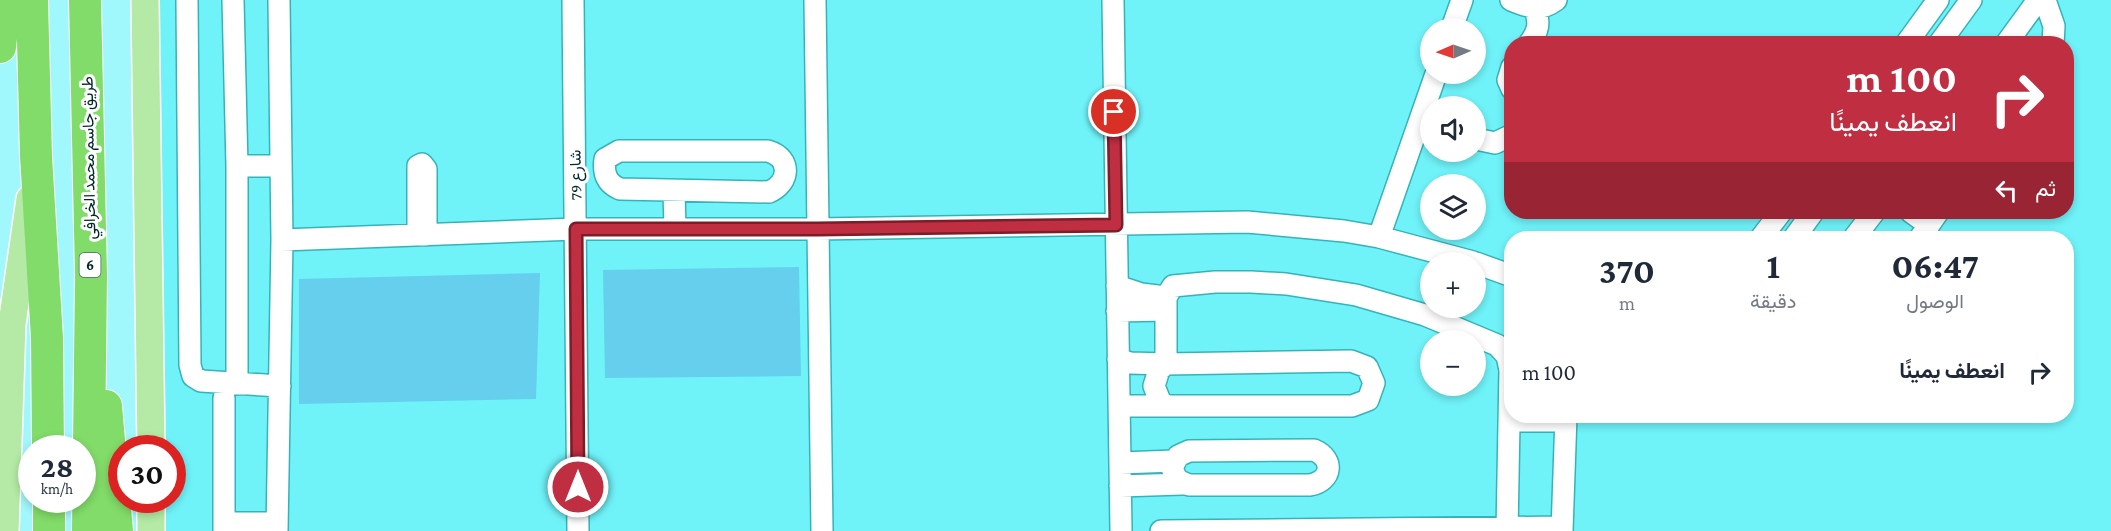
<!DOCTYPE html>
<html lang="ar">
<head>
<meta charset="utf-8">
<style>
	:root { --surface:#fff; --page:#f2f2f3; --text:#1f2937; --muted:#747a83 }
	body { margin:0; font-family:"Crimson Pro",Vazirmatn,serif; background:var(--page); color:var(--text); direction:rtl; height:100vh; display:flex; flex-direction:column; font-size:22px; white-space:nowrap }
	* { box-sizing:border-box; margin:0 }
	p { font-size:20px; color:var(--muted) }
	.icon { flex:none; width:33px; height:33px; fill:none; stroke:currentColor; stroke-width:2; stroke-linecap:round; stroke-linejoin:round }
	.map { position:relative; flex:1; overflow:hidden; direction:ltr }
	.side { position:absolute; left:1504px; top:231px; width:570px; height:192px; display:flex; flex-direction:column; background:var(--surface); border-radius:24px; box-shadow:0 3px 9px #0003; direction:rtl }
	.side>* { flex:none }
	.guide { position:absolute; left:1504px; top:36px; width:570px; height:183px; border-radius:24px; box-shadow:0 3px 9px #0003; direction:rtl; background:#bf2e41; color:#fff; overflow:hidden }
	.needle { width:39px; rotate:268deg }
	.buttons { position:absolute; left:1420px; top:18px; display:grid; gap:12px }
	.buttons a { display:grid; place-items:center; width:66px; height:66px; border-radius:50%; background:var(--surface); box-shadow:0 3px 9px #0003; font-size:30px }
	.speed { position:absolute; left:18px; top:435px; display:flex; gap:12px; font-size:30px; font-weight:700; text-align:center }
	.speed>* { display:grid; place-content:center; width:78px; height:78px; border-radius:50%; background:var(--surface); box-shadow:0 3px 9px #0003; line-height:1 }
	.speed small { font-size:15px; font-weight:400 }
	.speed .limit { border:9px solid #d22; background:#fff; color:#111 }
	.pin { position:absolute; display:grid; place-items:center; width:51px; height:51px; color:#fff; margin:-26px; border:3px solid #fff; border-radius:50%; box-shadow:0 2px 6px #0007 }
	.me { position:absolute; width:66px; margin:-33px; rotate:0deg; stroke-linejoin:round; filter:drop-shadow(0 0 4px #0008) }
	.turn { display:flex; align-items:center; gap:21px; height:126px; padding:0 18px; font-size:27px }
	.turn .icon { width:78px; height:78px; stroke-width:2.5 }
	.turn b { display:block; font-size:42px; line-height:51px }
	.then { display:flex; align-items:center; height:57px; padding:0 18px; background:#0003; gap:12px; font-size:22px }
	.eta { display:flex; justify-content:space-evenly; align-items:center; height:102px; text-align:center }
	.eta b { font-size:36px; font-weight:700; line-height:42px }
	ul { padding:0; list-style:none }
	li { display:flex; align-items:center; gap:18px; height:78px; padding:0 18px }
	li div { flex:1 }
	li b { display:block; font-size:22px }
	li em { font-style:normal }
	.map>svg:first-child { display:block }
</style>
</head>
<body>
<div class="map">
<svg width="2111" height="531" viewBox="0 0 2111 531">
	<rect width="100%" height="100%" fill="#a0f8fc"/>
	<path fill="#6ff3f9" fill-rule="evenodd" d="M145,0H2111V531H151V500H172V448H151ZM1431,28H1476V74H1431ZM1512,44H2067V212H1512ZM1431,106H1476V152H1431ZM1431,184H1476V230H1431ZM1512,238H2067V416H1512ZM1431,262H1476V308H1431ZM1431,340H1476V386H1431Z"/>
	<path fill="#66cfed" d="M799,267L801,376L605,378L603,270Z
		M540,273L536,399L299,404V279Z"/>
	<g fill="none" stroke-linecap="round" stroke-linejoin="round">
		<defs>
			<path id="minor" d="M187,0L190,365L193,376L201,381L280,386
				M233,0L237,166H281
				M573,0L578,531
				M815,0L822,531
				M1113,0L1121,531
				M1511,0C1528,7 1540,12 1556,0
				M2045,0L2054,26L2053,44
				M1452,28L1462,0
				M1529,44C1538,32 1541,22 1534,8
				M1906,44L1938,0
				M1939,44L1971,0
				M2006,44L2038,0
				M1512,67L1508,80L1512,89
				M1476,139L1495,143L1512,135
				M619,151H768C792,158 790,183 769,192L620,189C606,183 603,173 605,159Z
				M237,166V384
				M674,191L675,229
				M1911,212L1929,225
				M418,235V166L422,164L426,169V235
				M1379,237L1436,74
				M1761,238L1781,212
				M1794,238L1813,212
				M1854,238L1874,212
				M1920,238L1938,212
				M282,240L576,229H817L1247,222L1344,231L1379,237L1473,262
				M1476,263L1512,276
				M1117,286L1141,294L1166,297
				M1117,311L1166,310
				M1118,359L1130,363L1166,364L1351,361L1367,367L1374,383L1368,400L1352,406H1119
				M224,398V531
				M1167,406L1160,401L1154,386L1159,370L1166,364V297L1173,286L1215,282H1251L1286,284L1356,295L1425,315L1497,345L1507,356L1510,370L1507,531
				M1509,421H1565
				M1314,450C1335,459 1332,481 1310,485H1189L1177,480L1172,468L1178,456L1189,451Z
				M1120,463L1174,461
				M1120,486L1182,484
				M224,523H277
				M277,531L282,240L279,0
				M1161,531L1562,527
				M1562,531L1566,416"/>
			<path id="major" d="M145,0L151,448
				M5,531L12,324L30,199
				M151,531V500"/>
			<path id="highway" d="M32,0L36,156L47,338L48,448
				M85,0L91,275L88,531
				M0,47L5,0
				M106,406L117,531
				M49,500V531"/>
		</defs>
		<use href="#minor" stroke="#36b3b8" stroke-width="24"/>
		<use href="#major" stroke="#fff" stroke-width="30"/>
		<use href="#highway" stroke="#fff" stroke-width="34"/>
		<use href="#minor" stroke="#fff" stroke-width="21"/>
		<use href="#major" stroke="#b4eaa5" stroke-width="27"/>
		<use href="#highway" stroke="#82dc69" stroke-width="32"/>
	</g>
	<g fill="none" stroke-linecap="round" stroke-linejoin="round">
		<defs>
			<path id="route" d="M578,487L576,229H817L1116,225L1114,112"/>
		</defs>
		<use href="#route" stroke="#7c1e2a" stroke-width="15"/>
		<use href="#route" stroke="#bf2e41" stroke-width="10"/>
	</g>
	<g text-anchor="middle" stroke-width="6" stroke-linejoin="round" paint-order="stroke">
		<rect fill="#fff" stroke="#4d686a" stroke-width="1.5" x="79.5" y="253" width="21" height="24" rx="4.5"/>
		<g font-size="15" font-weight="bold" fill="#01282a">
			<text x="90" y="270">6</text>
		</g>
		<g font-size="16" fill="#01282a" stroke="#fff">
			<text transform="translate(88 158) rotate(-91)" y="6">طريق جاسم محمد الخرافي</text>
			<text transform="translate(575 175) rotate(-91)" y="6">شارع 79</text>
		</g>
	</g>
</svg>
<div class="buttons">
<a><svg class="needle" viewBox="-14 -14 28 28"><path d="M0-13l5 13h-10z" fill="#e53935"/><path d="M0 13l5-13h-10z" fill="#747a83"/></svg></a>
<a><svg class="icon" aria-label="sound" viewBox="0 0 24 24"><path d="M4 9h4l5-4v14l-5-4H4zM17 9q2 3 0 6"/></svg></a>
<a><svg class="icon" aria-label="layers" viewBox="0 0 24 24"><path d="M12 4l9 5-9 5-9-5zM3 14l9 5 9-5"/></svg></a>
<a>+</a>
<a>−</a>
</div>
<div class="speed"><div>28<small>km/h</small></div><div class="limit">30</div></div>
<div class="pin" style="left:1114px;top:112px;background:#d93025"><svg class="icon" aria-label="arrive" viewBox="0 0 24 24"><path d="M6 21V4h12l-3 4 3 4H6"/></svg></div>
<svg class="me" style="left:578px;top:487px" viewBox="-20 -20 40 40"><circle r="17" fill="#bf2e41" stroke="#fff" stroke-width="3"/><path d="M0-11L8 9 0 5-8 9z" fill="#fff"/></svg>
<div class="guide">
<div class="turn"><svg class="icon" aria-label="right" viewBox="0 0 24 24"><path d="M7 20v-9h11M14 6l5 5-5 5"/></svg><div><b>100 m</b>انعطف يمينًا</div></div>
<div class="then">ثم<svg class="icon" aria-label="left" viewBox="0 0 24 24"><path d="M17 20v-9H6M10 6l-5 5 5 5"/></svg></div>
</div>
<section class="side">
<div class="eta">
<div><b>06:47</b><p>الوصول</p></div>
<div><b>1</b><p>دقيقة</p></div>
<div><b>370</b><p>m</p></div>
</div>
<ul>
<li><svg class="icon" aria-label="right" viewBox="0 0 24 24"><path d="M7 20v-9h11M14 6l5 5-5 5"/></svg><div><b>انعطف يمينًا</b></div><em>100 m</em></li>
</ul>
</section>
</div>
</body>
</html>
